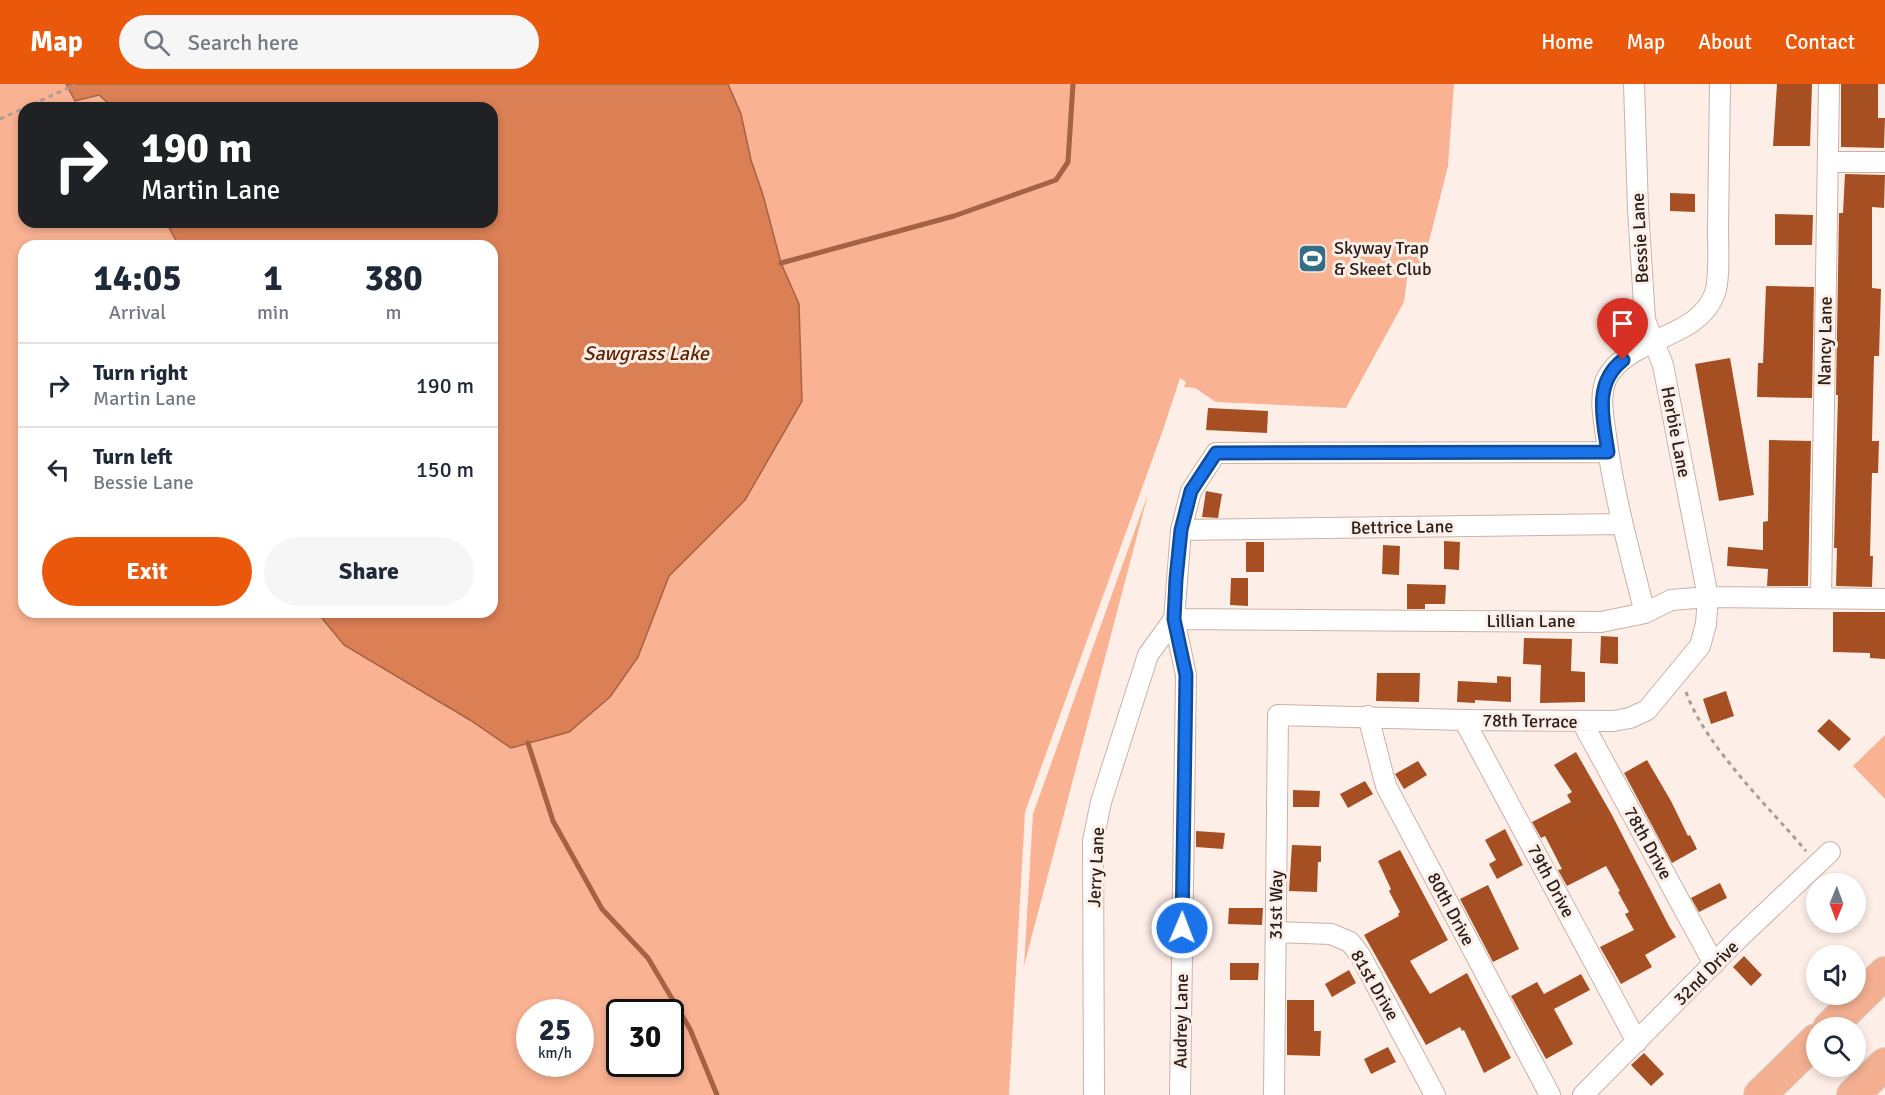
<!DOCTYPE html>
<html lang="en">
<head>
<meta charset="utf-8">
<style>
	:root { --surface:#fff; --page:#f6f6f7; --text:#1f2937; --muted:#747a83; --line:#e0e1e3; --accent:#ea580c }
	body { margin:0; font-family:Signika,sans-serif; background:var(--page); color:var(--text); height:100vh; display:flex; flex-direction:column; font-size:22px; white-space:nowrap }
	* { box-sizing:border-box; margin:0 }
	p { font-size:20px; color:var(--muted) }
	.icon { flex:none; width:33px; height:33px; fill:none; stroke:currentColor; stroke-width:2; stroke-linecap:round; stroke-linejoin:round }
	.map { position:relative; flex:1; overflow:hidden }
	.details { position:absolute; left:18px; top:156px; width:480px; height:378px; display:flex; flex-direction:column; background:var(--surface); border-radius:18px; box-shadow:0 3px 9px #0003 }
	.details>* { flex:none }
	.banner { position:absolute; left:18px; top:18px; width:480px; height:126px; border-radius:18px; box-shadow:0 3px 9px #0003; background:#202124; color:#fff; overflow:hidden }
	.needle { width:39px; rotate:181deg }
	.buttons { position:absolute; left:1806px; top:789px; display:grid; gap:12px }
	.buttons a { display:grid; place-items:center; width:60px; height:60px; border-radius:50%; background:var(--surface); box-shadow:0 3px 9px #0003; font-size:30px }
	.speed { position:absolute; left:516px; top:915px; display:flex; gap:12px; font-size:30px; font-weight:700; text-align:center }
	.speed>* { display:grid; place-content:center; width:78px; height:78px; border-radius:50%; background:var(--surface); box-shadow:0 3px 9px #0003; line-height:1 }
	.speed small { font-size:15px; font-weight:400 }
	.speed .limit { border:3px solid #111; border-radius:9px; background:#fff; color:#111 }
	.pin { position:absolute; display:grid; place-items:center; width:51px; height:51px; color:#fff; margin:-62px -26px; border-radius:50% 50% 50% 0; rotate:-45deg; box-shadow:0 0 6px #0007 }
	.pin .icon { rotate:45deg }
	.me { position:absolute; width:66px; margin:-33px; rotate:1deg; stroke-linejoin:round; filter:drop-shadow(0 0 4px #0008) }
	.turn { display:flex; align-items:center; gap:21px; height:126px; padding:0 24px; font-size:27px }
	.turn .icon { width:78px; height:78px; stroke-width:2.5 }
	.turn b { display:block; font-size:42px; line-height:51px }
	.eta { display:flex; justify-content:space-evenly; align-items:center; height:102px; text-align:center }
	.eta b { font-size:36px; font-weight:800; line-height:42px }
	.action { display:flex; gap:12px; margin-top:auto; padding:12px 24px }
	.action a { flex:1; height:69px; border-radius:36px; background:var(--accent); color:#fff; font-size:24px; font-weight:800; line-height:69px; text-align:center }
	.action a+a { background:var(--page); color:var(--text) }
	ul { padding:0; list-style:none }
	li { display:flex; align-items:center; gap:18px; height:84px; padding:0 24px; border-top:2px solid var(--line) }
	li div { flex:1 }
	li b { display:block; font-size:22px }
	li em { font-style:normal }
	header { display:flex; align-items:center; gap:36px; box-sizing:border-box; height:84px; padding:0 30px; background:var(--accent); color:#fff }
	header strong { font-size:28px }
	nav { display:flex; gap:33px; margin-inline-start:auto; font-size:21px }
	.search { width:420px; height:54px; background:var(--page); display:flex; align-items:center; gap:15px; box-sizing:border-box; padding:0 21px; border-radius:33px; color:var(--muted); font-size:22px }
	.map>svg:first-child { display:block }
</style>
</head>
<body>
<header>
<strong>Map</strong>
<div class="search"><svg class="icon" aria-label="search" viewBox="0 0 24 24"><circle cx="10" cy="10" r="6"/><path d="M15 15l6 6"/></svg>Search here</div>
<nav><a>Home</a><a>Map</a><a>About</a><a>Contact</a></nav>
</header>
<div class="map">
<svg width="1885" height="1011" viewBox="0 0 1885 1011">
	<rect width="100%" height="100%" fill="#feeee8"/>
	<path fill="#f9b292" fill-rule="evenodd" d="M0,0H1454L1448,82L1422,185L1408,187L1404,218L1346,324L1216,318L1195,304L1184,303L1186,298L1180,294L1164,343L1025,728L1009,1011H0ZM24,24H492V138H24ZM24,162H492V528H24ZM530,928H580V980H530ZM620,928H670V980H620Z
		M1148,410L1024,882L1033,730Z
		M1885,651V715L1853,682Z"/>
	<path fill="#db7f55" stroke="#a66244" stroke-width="1.5" d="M66,0H728L741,30L751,76L763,111L781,179L799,220L802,317L745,416L669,492L638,573L610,613L569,648L511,664L470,636L344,561L317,528H492V162H179L166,138H492V24H114L99,11L75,17Z"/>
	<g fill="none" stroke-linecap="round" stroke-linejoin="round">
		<path stroke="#a66244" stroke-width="5" d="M781,179L954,132L1056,96L1068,78L1073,0
			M528,659L553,737L602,825L648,874L690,945L717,1011"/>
	</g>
	<path fill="#a54f23" d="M1777,0H1812L1810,62H1773Z
		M1841,0H1878V34H1885L1884,64L1841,63Z
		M1845,90L1885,91L1884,124L1872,123V204L1881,205L1879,272H1874L1872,357H1879L1878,389H1872L1870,472H1873L1872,503L1836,502L1837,464H1834L1838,311H1836L1839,129H1843Z
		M1670,109L1695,110V128L1670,127Z
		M1775,130L1813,131L1812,161H1775Z
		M1766,202L1814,203L1812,314L1757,313L1758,279H1763Z
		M1730,274L1754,411L1719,417L1695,280Z
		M1208,324L1268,327L1267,349L1206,346Z
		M1769,356L1811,357L1808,502H1767L1768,485L1727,482L1728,463L1763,466V438L1768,437Z
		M1206,407L1222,410L1218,434L1202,433Z
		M1444,457L1460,458L1459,486L1444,485Z
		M1246,458H1264V488H1246Z
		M1383,461L1400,462L1399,491L1382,490Z
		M1231,494H1248V522L1230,521Z
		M1407,500L1446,501L1445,520H1425V525H1407Z
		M1833,528H1885V575L1870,574V569L1833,568Z
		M1601,552L1618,553V580L1600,579Z
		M1524,554L1572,555L1571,587L1585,588V618L1540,619L1541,581L1523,580Z
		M1377,589H1420L1419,618L1376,617Z
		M1497,592L1511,593V618L1475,616V619L1457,618L1458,597L1497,599Z
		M1726,607L1734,632L1711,640L1703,615Z
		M1829,635L1851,655L1839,667L1817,647Z
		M1576,668L1612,731L1669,842L1676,853L1645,871L1652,883L1621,900L1600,863L1634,846L1625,830L1629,828L1618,808L1620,807L1606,782L1567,802L1558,786L1562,785L1545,752L1541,754L1532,738L1571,718L1567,711L1572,708L1554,681Z
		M1647,676L1671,717L1688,752L1690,751L1697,765L1672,779L1624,689Z
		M1418,677L1427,691L1404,705L1395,690Z
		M1365,697L1373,710L1348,724L1340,710Z
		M1293,706L1320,707L1319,723H1293Z
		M1505,745L1523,781L1497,795L1489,780L1496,776L1485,756Z
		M1196,747L1225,749L1223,765L1196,763Z
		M1292,761L1321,762V778H1318L1317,808L1289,807Z
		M1400,766L1448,856L1410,877L1430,910L1467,889L1511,974L1484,989L1464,946L1462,947L1460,943L1426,961L1364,851L1399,832L1398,830L1400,828L1389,807L1391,805L1378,777Z
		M1720,799L1727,814L1699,828L1691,814Z
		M1488,801L1519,865L1493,878L1460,815Z
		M1229,824H1263L1262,841L1228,840Z
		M1744,872L1762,891L1751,902L1733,883Z
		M1230,879H1259L1258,896H1230Z
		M1349,886L1356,899L1332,913L1325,900Z
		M1581,890L1590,906L1554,925L1573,960L1546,975L1511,912L1537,898L1544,910Z
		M1287,916H1314V947H1321L1320,972L1287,971Z
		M1388,963L1396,978L1371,990L1364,975Z
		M1644,969L1664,990L1651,1002L1631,981Z"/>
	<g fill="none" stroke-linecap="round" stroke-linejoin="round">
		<defs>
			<path id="minor" d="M1828,78H1885
				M1181,446L1622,440
				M1821,514L1829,0
				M1645,529C1630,470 1614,412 1606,352C1604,336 1600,318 1604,302C1608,284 1626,272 1641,264C1668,249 1703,242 1715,209C1720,194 1718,162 1718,145C1719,97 1719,48 1720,0
				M1174,535L1601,538L1645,529L1671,516L1708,513L1885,515
				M1368,632L1386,702L1550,1011
				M1464,636L1637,958
				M1582,638L1714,880
				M1276,848L1331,850L1350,858L1360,871L1435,1011
				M1094,1011L1093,757L1101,718L1148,571L1174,535
				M1180,1011L1186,591L1174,535L1181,446L1191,407L1216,369L1608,368
				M1274,1011L1278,631L1464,636L1613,637L1630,634L1647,626L1700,562L1706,540L1708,513L1663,281L1645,236L1638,125L1634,0
				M1583,1011L1739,854L1830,768"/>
			<path id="trunk" d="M1829,944L1885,889
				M1760,1011L1816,956
				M1853,1011L1885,980"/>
		</defs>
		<use href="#minor" stroke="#cab2a7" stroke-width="22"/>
		<use href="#trunk" stroke="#d4d2d2" stroke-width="34"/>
		<path stroke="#aa9d98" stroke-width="3" stroke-dasharray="4.5 4.5" stroke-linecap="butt" d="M24,24L75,1
			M0,35L24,24
			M1686,608C1705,662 1769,723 1806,767"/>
		<use href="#minor" stroke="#fff" stroke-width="20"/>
		<use href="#trunk" stroke="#f3af90" stroke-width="32"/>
	</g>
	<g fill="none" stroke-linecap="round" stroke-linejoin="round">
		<defs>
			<path id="route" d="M1182,844L1186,591L1174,535L1176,495L1181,446L1191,407L1216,369L1608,368C1603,335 1593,299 1623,276"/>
		</defs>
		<use href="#route" stroke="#114b97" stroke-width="15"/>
		<use href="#route" stroke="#1a73e8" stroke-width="10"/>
	</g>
	<defs>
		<symbol id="stadium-square" viewBox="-11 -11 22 22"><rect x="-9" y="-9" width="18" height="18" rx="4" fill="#326f86" stroke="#feeee8"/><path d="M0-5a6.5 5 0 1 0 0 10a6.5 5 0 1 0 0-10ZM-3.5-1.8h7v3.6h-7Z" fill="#fff"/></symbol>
	</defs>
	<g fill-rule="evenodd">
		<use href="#stadium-square" x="1296" y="158" width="33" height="33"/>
	</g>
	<g text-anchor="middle" stroke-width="6" stroke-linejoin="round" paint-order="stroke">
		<g font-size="18" fill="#2a201c" stroke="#feeee8">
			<text transform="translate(1640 154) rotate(-93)" y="6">Bessie Lane</text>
			<text transform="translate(1825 257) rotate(-89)" y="6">Nancy Lane</text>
			<text transform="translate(1676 348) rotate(79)" y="6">Herbie Lane</text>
			<text transform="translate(1402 443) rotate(-1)" y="6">Bettrice Lane</text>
			<text x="1531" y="543">Lillian Lane</text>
			<text transform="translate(1530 637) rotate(1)" y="6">78th Terrace</text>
			<text transform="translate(1648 759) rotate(61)" y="6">78th Drive</text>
			<text transform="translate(1096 783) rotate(-87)" y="6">Jerry Lane</text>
			<text transform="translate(1551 797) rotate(62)" y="6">79th Drive</text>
			<text transform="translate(1276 821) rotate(-89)" y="6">31st Way</text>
			<text transform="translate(1451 825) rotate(62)" y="6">80th Drive</text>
			<text transform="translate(1706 889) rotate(-45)" y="6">32nd Drive</text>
			<text transform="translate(1375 901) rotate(60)" y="6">81st Drive</text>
			<text transform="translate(1181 937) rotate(-89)" y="6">Audrey Lane</text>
		</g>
		<g font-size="18" fill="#2a201c" stroke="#feeee8" text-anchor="start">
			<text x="1334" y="170">Skyway Trap<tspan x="1334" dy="21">&amp; Skeet Club</tspan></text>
		</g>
		<g font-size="20" font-style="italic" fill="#5f2505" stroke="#feeee8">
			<text x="646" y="276">Sawgrass Lake</text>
		</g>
	</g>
</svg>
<div class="buttons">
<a><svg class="needle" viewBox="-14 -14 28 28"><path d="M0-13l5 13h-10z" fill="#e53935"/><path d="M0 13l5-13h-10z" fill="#747a83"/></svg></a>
<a><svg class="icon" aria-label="sound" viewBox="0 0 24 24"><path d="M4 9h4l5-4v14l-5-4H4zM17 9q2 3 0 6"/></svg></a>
<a><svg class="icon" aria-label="search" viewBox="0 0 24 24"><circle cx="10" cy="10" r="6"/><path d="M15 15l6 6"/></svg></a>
</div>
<div class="speed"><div>25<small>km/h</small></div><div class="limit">30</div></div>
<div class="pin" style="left:1623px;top:276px;background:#d93025"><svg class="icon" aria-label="arrive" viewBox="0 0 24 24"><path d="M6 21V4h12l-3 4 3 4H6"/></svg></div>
<svg class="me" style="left:1182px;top:844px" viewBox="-20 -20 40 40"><circle r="17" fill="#1a73e8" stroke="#fff" stroke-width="3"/><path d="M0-11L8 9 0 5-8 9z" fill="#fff"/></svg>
<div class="banner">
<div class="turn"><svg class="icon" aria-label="right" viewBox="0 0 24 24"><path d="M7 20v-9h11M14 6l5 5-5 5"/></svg><div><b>190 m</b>Martin Lane</div></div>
</div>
<section class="details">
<div class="eta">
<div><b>14:05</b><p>Arrival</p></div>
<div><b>1</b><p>min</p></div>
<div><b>380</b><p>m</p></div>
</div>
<ul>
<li><svg class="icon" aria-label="right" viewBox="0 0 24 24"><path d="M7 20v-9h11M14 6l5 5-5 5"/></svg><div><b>Turn right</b><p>Martin Lane</p></div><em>190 m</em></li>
<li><svg class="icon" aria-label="left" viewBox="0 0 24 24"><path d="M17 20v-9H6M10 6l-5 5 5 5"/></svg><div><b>Turn left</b><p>Bessie Lane</p></div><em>150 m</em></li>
</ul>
<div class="action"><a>Exit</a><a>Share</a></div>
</section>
</div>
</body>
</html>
